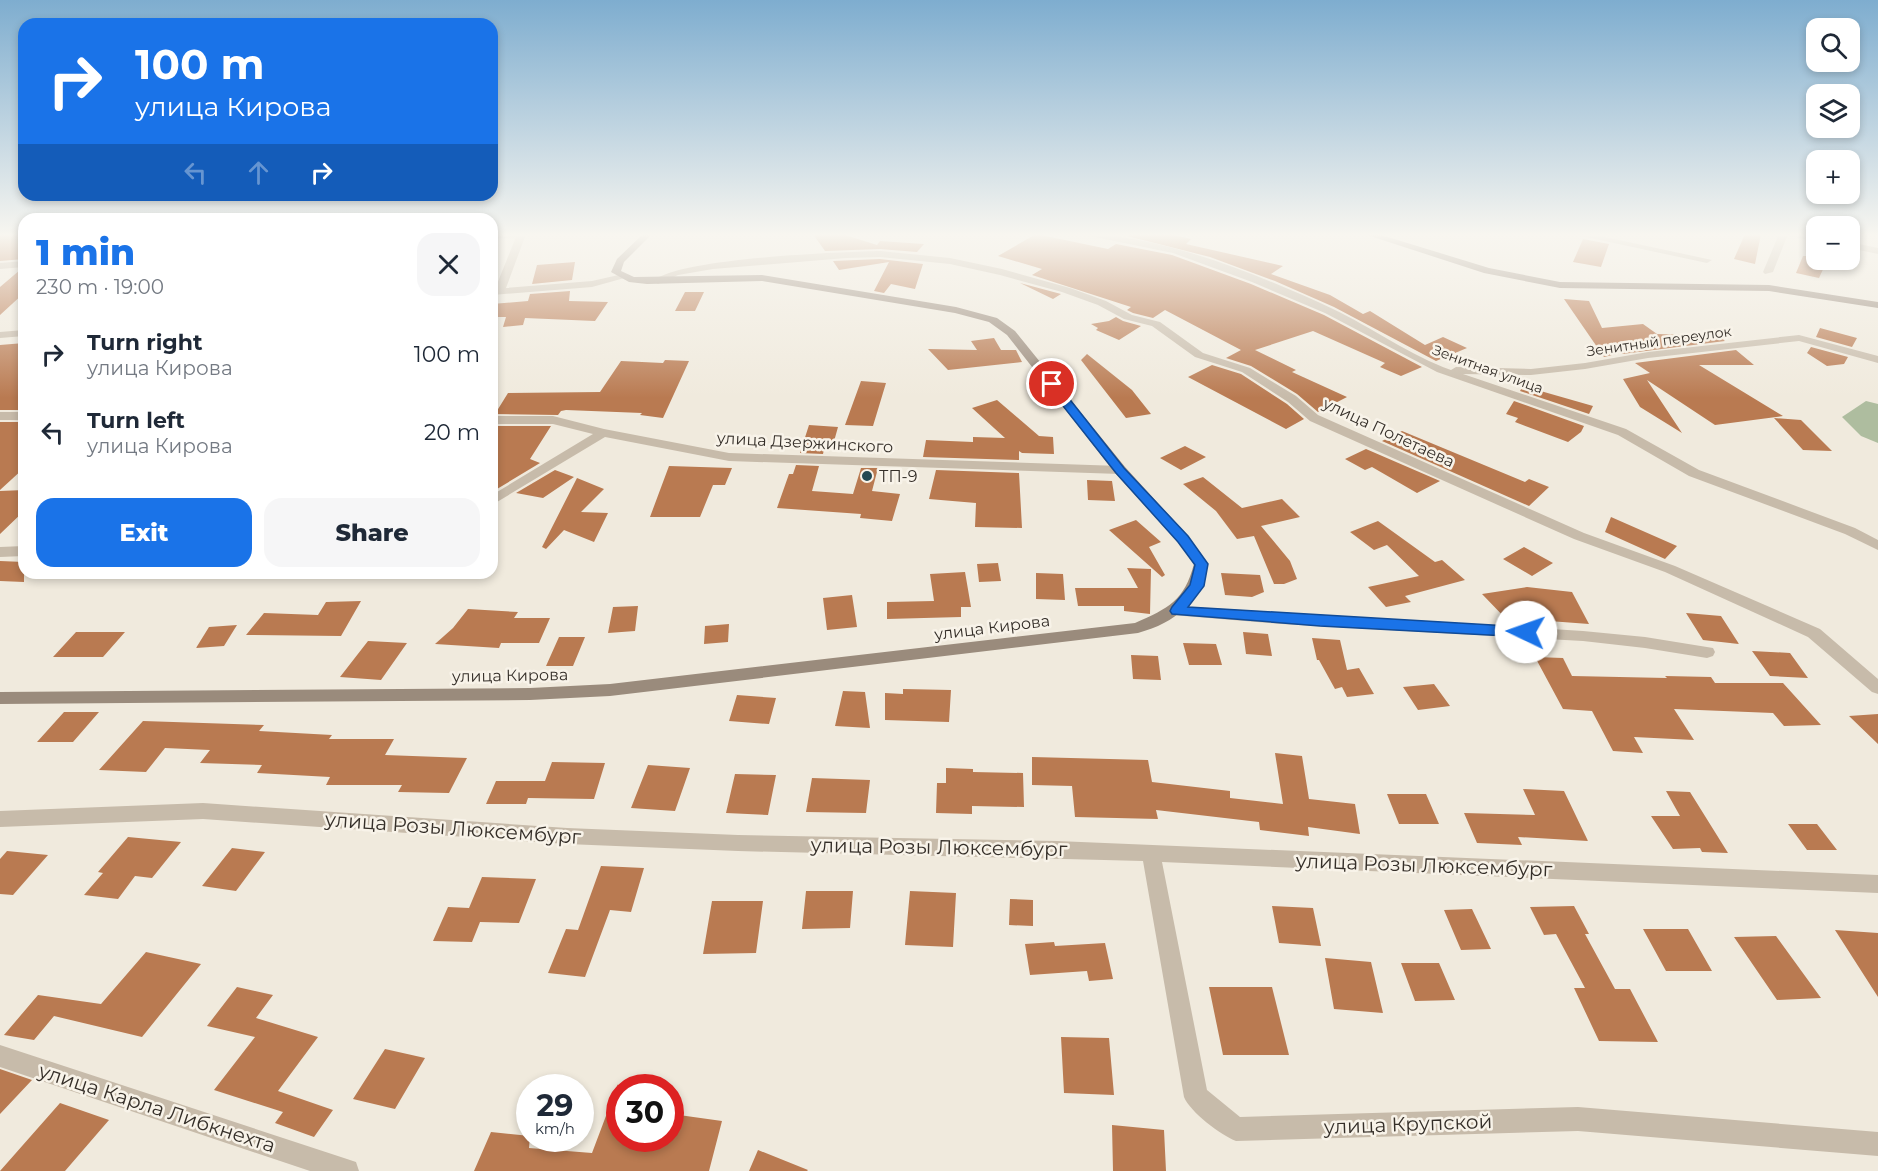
<!DOCTYPE html>
<html lang="en">
<head>
<meta charset="utf-8">
<style>
	:root { --surface:#fff; --page:#f6f6f7; --text:#1f2937; --muted:#747a83; --accent:#1a73e8 }
	body { margin:0; font-family:Montserrat,sans-serif; background:var(--page); color:var(--text); height:100vh; display:flex; flex-direction:column; font-size:22px; white-space:nowrap }
	* { box-sizing:border-box; margin:0 }
	p { font-size:20px; color:var(--muted) }
	.icon { flex:none; width:33px; height:33px; fill:none; stroke:currentColor; stroke-width:2; stroke-linecap:round; stroke-linejoin:round }
	.map { position:relative; flex:1; overflow:hidden }
	.details { position:absolute; left:18px; top:213px; width:480px; height:366px; display:flex; flex-direction:column; background:var(--surface); border-radius:18px; box-shadow:0 3px 9px #0003 }
	.details>* { flex:none }
	.top-card { position:absolute; left:18px; top:18px; width:480px; height:183px; border-radius:18px; box-shadow:0 3px 9px #0003; background:#1a73e8; color:#fff; overflow:hidden }
	.fabs { position:absolute; left:1806px; top:18px; display:grid; gap:12px }
	.fabs a { display:grid; place-items:center; width:54px; height:54px; border-radius:12px; background:var(--surface); box-shadow:0 3px 9px #0003; font-size:30px }
	.speed { position:absolute; left:516px; top:1074px; display:flex; gap:12px; font-size:30px; font-weight:700; text-align:center }
	.speed>* { display:grid; place-content:center; width:78px; height:78px; border-radius:50%; background:var(--surface); box-shadow:0 3px 9px #0003; line-height:1 }
	.speed small { font-size:15px; font-weight:400 }
	.speed .limit { border:9px solid #d22; background:#fff; color:#111 }
	.pin { position:absolute; display:grid; place-items:center; width:51px; height:51px; color:#fff; margin:-26px; border:3px solid #fff; border-radius:50%; box-shadow:0 2px 6px #0007 }
	.me { position:absolute; width:66px; margin:-33px; rotate:273deg; stroke-linejoin:round; filter:drop-shadow(0 0 4px #0008) }
	.turn { display:flex; align-items:center; gap:21px; height:126px; padding:0 18px; font-size:27px }
	.turn .icon { width:78px; height:78px; stroke-width:2.5 }
	.turn b { display:block; font-size:42px; line-height:51px }
	.lanes { display:flex; align-items:center; height:57px; padding:0 18px; background:#0003; justify-content:center; gap:30px; direction:ltr }
	.lanes .off { opacity:.35 }
	.round { display:grid; place-items:center; flex:none; width:63px; height:63px; border-radius:18px; background:var(--page) }
	.head { display:flex; align-items:center; justify-content:space-between; height:102px; padding:0 18px }
	h1 { font-size:36px; font-weight:800; line-height:45px; color:var(--accent) }
	.button { display:flex; gap:12px; margin-top:auto; padding:12px 18px }
	.button a { flex:1; height:69px; border-radius:18px; background:var(--accent); color:#fff; font-size:24px; font-weight:800; line-height:69px; text-align:center }
	.button a+a { background:var(--page); color:var(--text) }
	ul { padding:0; list-style:none }
	li { display:flex; align-items:center; gap:18px; height:78px; padding:0 18px }
	li div { flex:1 }
	li b { display:block; font-size:22px }
	li em { font-style:normal }
	.map>svg:first-child { display:block }
</style>
</head>
<body>
<div class="map">
<svg width="1878" height="1171" viewBox="0 0 1878 1171">
	<rect width="100%" height="100%" fill="#f0eadd"/>
	<path fill="#aebd9f" d="M1866,401L1878,404V443L1861,436L1842,417Z"/>
	<path fill="#b97a51" d="M0,234H24V259L0,261Z
		M813,234H842L877,245L880,241L924,244L917,252L880,249L825,251Z
		M1036,234L1108,249L1116,244L1172,255L1251,284L1324,315L1422,367L1401,376L1380,367L1385,363L1313,331L1255,350L1296,370L1292,372L1347,397L1318,412L1297,394L1251,366L1226,358L1241,350L1165,310L1153,318L1133,313L1127,310L1131,307L1032,275L1042,269L998,256Z
		M1130,234H1169L1191,239L1186,244L1283,266L1271,274L1330,295L1363,314L1370,311L1425,345L1443,337L1467,348L1436,361L1334,307L1275,281L1210,257L1127,236Z
		M1745,234H1761L1755,264L1734,259Z
		M1583,239L1609,244L1601,267L1573,262Z
		M1808,243L1816,244V260H1830L1829,266L1825,265L1819,278L1796,273L1803,256H1806Z
		M880,259L923,264L915,289L891,284L884,293L874,291L889,262L839,270L833,261Z
		M575,262L572,280L532,284L537,265Z
		M24,269V293L0,315V287L20,270Z
		M1020,283L1061,294L1053,299Z
		M570,291L569,301L608,302L595,321L525,318L523,325L503,327L506,317H492V304L528,301L530,294Z
		M685,292H704L695,311H675Z
		M1564,299L1589,301L1602,328L1643,324L1657,334L1719,336L1725,341L1622,354L1613,348L1616,354L1604,357Z
		M1116,317L1123,321L1141,326L1119,340L1096,330L1098,328L1091,324L1109,321Z
		M1820,328L1857,338L1852,347L1816,337Z
		M994,338L1001,350H1016L1022,362L948,370L928,349L977,350L971,341Z
		M24,343V410H0V345Z
		M1811,347L1848,357L1844,364L1827,366L1807,353Z
		M1736,350L1754,365H1699L1783,416L1715,425L1647,380L1682,433L1640,407L1623,379L1650,373L1635,363Z
		M1087,354L1132,390L1151,414L1126,418L1081,360Z
		M665,360L689,361L663,418L640,415L642,413L566,410L561,411L558,415L495,414L508,393L600,392L621,361L663,363Z
		M1212,365L1241,374L1287,404L1304,419L1286,429L1188,377Z
		M861,381L886,383L873,426L845,425Z
		M1523,386L1593,406L1589,414L1520,391Z
		M997,400L1039,436L1053,437L1054,454L1022,453L1019,451V460L923,457L926,440L973,442V437L1005,438L972,408Z
		M1514,401L1584,426L1581,432L1568,442L1515,422L1518,418L1506,414Z
		M1774,418L1801,420L1832,451L1803,450Z
		M0,422H24V468L0,490Z
		M809,425L838,427L833,445H825L823,454L800,453Z
		M492,426H551L530,459L540,463L497,489L492,488Z
		M1402,431L1525,482L1529,479L1549,487L1529,506L1382,441Z
		M1185,446L1206,457L1181,470L1160,458Z
		M1366,449L1440,481L1417,493L1372,467L1365,470L1345,459Z
		M796,465L819,466L812,491L853,494L861,468H878L872,491L900,494L892,521L860,518L861,514L777,508L789,474H793Z
		M669,466L732,468L725,485H713L700,517H650Z
		M555,470L574,477L543,498L516,493Z
		M936,470L1019,473L1022,528L975,527L976,503L929,499Z
		M1203,477L1242,508L1282,499L1300,517L1261,526L1290,561L1297,579L1284,584H1274L1254,536L1237,539L1216,511L1183,484Z
		M577,478L604,489L581,512L608,513L594,542L564,530L546,549L542,547Z
		M1087,480L1112,481L1115,501L1088,500Z
		M24,490V511L0,534V491Z
		M1611,517L1677,546L1665,559L1605,532Z
		M1136,520L1161,542L1149,547L1165,575L1162,577L1109,530Z
		M1378,521L1435,562L1442,560L1465,580L1405,596L1411,602L1386,607L1368,587L1419,576L1387,545L1374,550L1350,532Z
		M1524,547L1553,563L1532,576L1503,559Z
		M0,561L24,562V582L0,581Z
		M998,563L1001,581L979,582L977,564Z
		M1127,568L1151,569L1150,614L1124,611V606H1078L1075,588H1138Z
		M965,572L971,607H961V617L887,619V602L934,601L930,574Z
		M1036,573L1063,574L1065,600L1036,599Z
		M1221,573L1260,575L1264,592L1252,597L1225,595Z
		M1527,587L1572,592L1589,624L1549,621L1546,615L1509,622L1482,594Z
		M852,595L857,627L827,630L823,598Z
		M361,601L341,636L246,635L264,613L318,615L326,602Z
		M638,606L635,631L608,633L613,607Z
		M468,609L518,612L514,618H550L539,643H501L499,648L435,644L453,628Z
		M1686,613L1721,616L1739,644L1703,640Z
		M729,624L728,642L704,644L705,626Z
		M237,625L224,646L196,648L209,627Z
		M76,632H125L103,657H53Z
		M1243,632L1268,634L1272,656L1246,654Z
		M559,637H585L573,666H546Z
		M1312,638L1340,640L1347,670L1359,668L1374,694L1347,697L1342,687L1335,689L1319,660H1317Z
		M368,641L407,643L381,680L340,677Z
		M1183,643L1216,644L1222,665H1189Z
		M1752,651L1790,653L1808,678L1770,676Z
		M1131,655L1158,656L1161,680L1133,679Z
		M1535,657L1563,658L1572,676L1667,678L1665,676L1711,677L1715,683H1783L1821,725L1784,726L1773,713L1674,709L1694,740L1634,737L1643,753L1613,751L1592,711L1563,709Z
		M1434,684L1450,706L1418,710L1403,687Z
		M903,689L951,690L949,722L885,720V693L903,694Z
		M843,691L865,692L870,728L835,726Z
		M737,695L776,698L769,724L729,721Z
		M64,712H99L73,742H37Z
		M1878,714V744L1849,716Z
		M143,721L264,725L259,731L332,735L329,739H394L385,755L467,758L449,793L398,792L402,785H326L330,777L257,773L262,765L200,763L210,750L165,748L146,772L99,770Z
		M1275,753L1302,756L1309,799L1355,804L1360,834L1308,827L1309,836L1260,830L1259,822L1156,810L1158,819L1075,817L1072,786L1032,785V757L1148,760L1152,782L1230,791V798L1283,804Z
		M552,762L605,763L594,799L528,798L526,804H486L496,781H545Z
		M648,765L690,768L675,811L631,808Z
		M946,768L973,769V772L1023,773L1024,807L972,806V814L936,813L937,783H946Z
		M735,774L776,775L768,815L726,813Z
		M812,778L870,780L866,813L806,812Z
		M1523,789L1564,791L1588,841L1518,837L1522,845L1477,843L1464,813L1535,815Z
		M1666,791L1690,792L1728,853L1702,852L1700,848L1673,849L1651,816H1680Z
		M1387,794H1426L1439,824H1399Z
		M1788,824H1817L1837,850H1807Z
		M128,837L181,842L152,878L135,876L118,899L84,895L103,873L98,872Z
		M232,848L265,852L236,891L202,886Z
		M7,851L48,855L13,895L0,894V859Z
		M601,866L644,868L631,912L610,910L585,977L548,973L566,929L578,930Z
		M482,877L536,879L519,923L480,922L472,942L433,941L448,907L469,908Z
		M806,891H853L850,928L802,929Z
		M910,891L956,893L953,947L905,945Z
		M1010,899L1033,900V926L1009,925Z
		M712,901H763L756,953L703,954Z
		M1272,906L1313,908L1321,946L1279,943Z
		M1574,906L1589,934H1585L1615,989H1630L1658,1042L1599,1041L1574,988H1585L1556,934L1544,935L1530,907Z
		M1472,909L1491,949L1461,950L1444,910Z
		M1643,929H1688L1712,971H1666Z
		M1835,930L1878,933V997Z
		M1776,936L1821,998L1777,1000L1734,937Z
		M1054,942L1055,946L1105,943L1113,979L1089,981L1087,971L1030,975L1025,944Z
		M146,952L201,964L142,1037L54,1016L34,1040L4,1035L38,995L101,1004Z
		M1325,958L1371,962L1383,1013L1334,1009Z
		M1401,963H1439L1455,1000L1415,1001Z
		M237,987L273,995L256,1018L318,1037L278,1091L333,1110L314,1137L275,1123L283,1112L214,1090L255,1037L207,1026Z
		M1209,987H1272L1289,1055H1223Z
		M1061,1037L1109,1038L1114,1095L1064,1093Z
		M385,1049L425,1058L395,1109L353,1099Z
		M0,1069L32,1080L0,1114Z
		M618,1084L620,1138H672L679,1115L722,1121L709,1171H474L491,1132L530,1136L529,1148L592,1153Z
		M60,1103L109,1120L65,1171H0Z
		M1112,1125L1164,1130L1166,1171H1113Z
		M758,1150L808,1170L807,1171H749Z"/>
	<g fill="none" stroke-linecap="round" stroke-linejoin="round">
		<path fill="#c7bbaa" fill-rule="evenodd" d="M492,234H526L506,288L592,281L623,274L628,277L592,287L492,295V289H495L516,237L492,239Z
			M1080,234C1160,234 1260,275 1333,309C1371,327 1411,356 1451,370L1456,367L1531,369L1585,363L1648,352L1799,335L1878,356V363L1799,341L1648,358L1585,369L1531,375L1463,374L1626,429L1699,470L1855,528L1878,540V550L1845,534L1689,476L1618,435L1437,372L1325,313L1252,282L1173,253Z
			M1572,234H1591L1712,260L1707,263Z
			M1779,234H1788L1773,272L1765,274L1763,272Z
			M1790,234L1816,236V242L1791,236Z
			M1850,242L1878,248V254L1850,248Z
			M880,251L950,258L1002,269L1070,288L1106,301L1132,315L1160,322L1203,353L1250,368L1296,396L1318,415L1584,533L1675,566L1820,629L1878,679V694L1872,692L1808,637L1665,572L1574,539L1310,421L1288,402L1242,372L1195,357L1152,326L1124,319L1098,305L1062,292L1000,275L950,264L880,257L846,258L713,269L678,275L658,284L653,281C679,258 839,252 880,251Z
			M24,261V267L0,269V263Z
			M24,330V336L0,338V332Z
			M0,412H24V420H0Z
			M492,416H553L604,429L729,453L1120,466L1127,470L1120,474L729,461L605,437L492,505V495L593,434L553,424H492Z
			M24,546V556L0,557V547Z
			M1177,606L1583,631L1645,637L1713,648L1715,652L1713,656L1707,658L1645,648L1583,641L1282,624L1172,615L1169,611L1172,607Z
			M203,803L567,828L738,835L1057,841L1878,875V893L1162,862L1207,1090L1240,1117L1578,1107L1878,1132V1156L1578,1131L1236,1141C1221,1135 1190,1112 1184,1097L1143,861L738,851L567,844L203,819L0,827V811Z
			M0,1045L347,1159L356,1162L359,1171H310L0,1067Z"/>
		<path fill="#9a8b7c" fill-rule="evenodd" d="M643,234H652L624,262L621,271L634,277L762,275L956,307L997,318L1015,331L1125,467L1188,536L1206,561L1208,564C1198,603 1177,622 1138,633L610,696L530,700L0,704V692L530,688L610,684L1135,623C1169,608 1184,601 1194,564L1178,542L1115,473L1007,335L989,322L955,313L762,281L647,284L629,282L611,272L617,259Z
			M1364,234H1378L1489,268L1560,282L1769,285L1878,302V308L1769,291L1560,288L1484,273Z"/>
	</g>
	<linearGradient id="sky" x2="0" y2="1"><stop stop-color="#7eadcf"/><stop offset="0.59" stop-color="#f8f6f0"/><stop offset="1" stop-color="#f8f6f0" stop-opacity="0"/></linearGradient>
	<rect width="1878" height="398" fill="url(#sky)"/>
	<path fill="#1a73e8" stroke="#114b97" stroke-width="1.5" d="M1052,381L1056,382L1124,468L1188,536L1208,564L1204,586L1188,607L1526,627L1533,632L1526,637L1320,626L1172,614L1170,611L1172,607L1190,585L1195,565L1178,542L1116,473L1048,387L1047,384Z"/>
	<circle fill="#234852" stroke="#f8f3e9" stroke-width="2" cx="867" cy="476" r="6"/>
	<g text-anchor="middle" stroke-width="5" stroke-linejoin="round" paint-order="stroke">
		<g font-size="14" fill="#352f29" stroke="#f8f3e9">
			<text transform="translate(1659 341) rotate(-8)" y="5">Зенитный переулок</text>
			<text transform="translate(1488 369) rotate(20)" y="5">Зенитная улица</text>
		</g>
		<g font-size="16" fill="#352f29" stroke="#f8f3e9">
			<text transform="translate(1389 432) rotate(25)" y="6">улица Полетаева</text>
			<text transform="translate(805 442) rotate(3)" y="6">улица Дзержинского</text>
			<text transform="translate(992 627) rotate(-7)" y="6">улица Кирова</text>
			<text transform="translate(510 675) rotate(-1)" y="6">улица Кирова</text>
		</g>
		<g font-size="16" fill="#352f29" stroke="#f8f3e9" text-anchor="start">
			<text x="879" y="482">ТП-9</text>
		</g>
		<g font-size="20" fill="#352f29" stroke="#f8f3e9">
			<text transform="translate(453 828) rotate(4)" y="7">улица Розы Люксембург</text>
			<text transform="translate(939 847) rotate(1)" y="7">улица Розы Люксембург</text>
			<text transform="translate(1424 865) rotate(2)" y="7">улица Розы Люксембург</text>
			<text transform="translate(157 1108) rotate(18)" y="7">улица Карла Либкнехта</text>
			<text transform="translate(1408 1124) rotate(-2)" y="7">улица Крупской</text>
		</g>
	</g>
</svg>
<div class="fabs">
<a><svg class="icon" aria-label="search" viewBox="0 0 24 24"><circle cx="10" cy="10" r="6"/><path d="M15 15l6 6"/></svg></a>
<a><svg class="icon" aria-label="layers" viewBox="0 0 24 24"><path d="M12 4l9 5-9 5-9-5zM3 14l9 5 9-5"/></svg></a>
<a>+</a>
<a>−</a>
</div>
<div class="speed"><div>29<small>km/h</small></div><div class="limit">30</div></div>
<div class="pin" style="left:1052px;top:384px;background:#d93025"><svg class="icon" aria-label="arrive" viewBox="0 0 24 24"><path d="M6 21V4h12l-3 4 3 4H6"/></svg></div>
<svg class="me" style="left:1526px;top:632px" viewBox="-20 -20 40 40"><circle r="19" fill="#fff"/><path d="M0-13L10 11 0 6-10 11z" fill="#1a73e8"/></svg>
<div class="top-card">
<div class="turn"><svg class="icon" aria-label="right" viewBox="0 0 24 24"><path d="M7 20v-9h11M14 6l5 5-5 5"/></svg><div><b>100 m</b>улица Кирова</div></div>
<div class="lanes"><svg class="icon off" aria-label="left" viewBox="0 0 24 24"><path d="M17 20v-9H6M10 6l-5 5 5 5"/></svg><svg class="icon off" aria-label="ahead" viewBox="0 0 24 24"><path d="M12 20V5M6 11l6-6 6 6"/></svg><svg class="icon" aria-label="right" viewBox="0 0 24 24"><path d="M7 20v-9h11M14 6l5 5-5 5"/></svg></div>
</div>
<section class="details">
<div class="head"><div><h1>1 min</h1><p>230 m · 19:00</p></div><a class="round"><svg class="icon" aria-label="close" viewBox="0 0 24 24"><path d="M6 6l12 12M18 6L6 18"/></svg></a></div>
<ul>
<li><svg class="icon" aria-label="right" viewBox="0 0 24 24"><path d="M7 20v-9h11M14 6l5 5-5 5"/></svg><div><b>Turn right</b><p>улица Кирова</p></div><em>100 m</em></li>
<li><svg class="icon" aria-label="left" viewBox="0 0 24 24"><path d="M17 20v-9H6M10 6l-5 5 5 5"/></svg><div><b>Turn left</b><p>улица Кирова</p></div><em>20 m</em></li>
</ul>
<div class="button"><a>Exit</a><a>Share</a></div>
</section>
</div>
</body>
</html>
